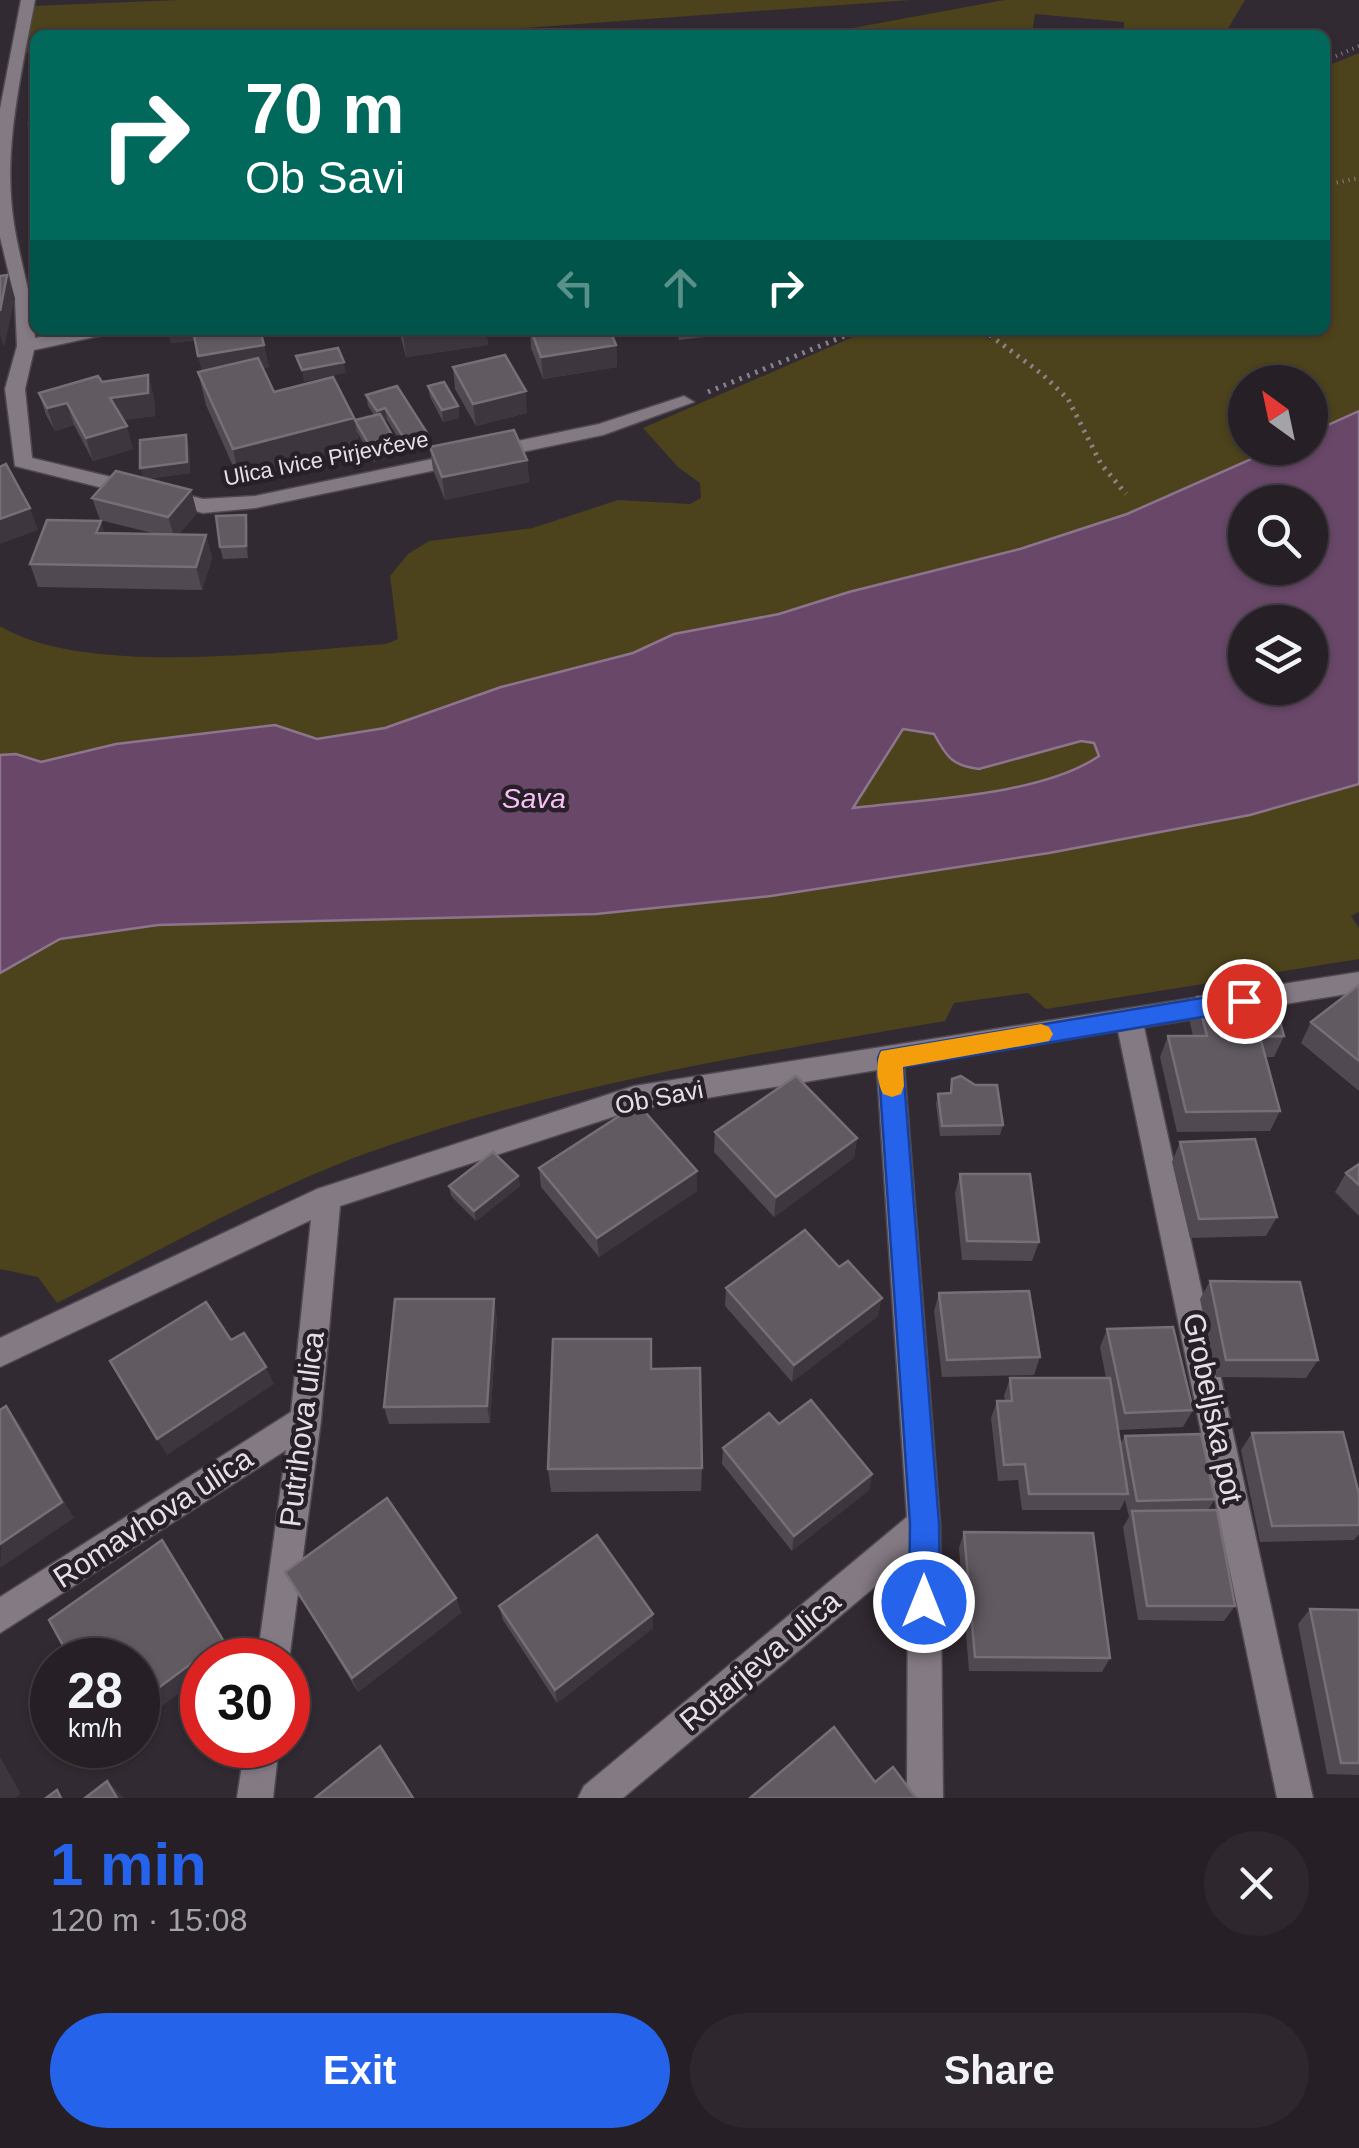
<!DOCTYPE html>
<html lang="en">
<head>
<meta charset="utf-8">
<style>
	:root { --surface:#262026; --page:#2e282e; --text:#f1f3f6; --muted:#a4a3a7; --line:#423e43; --accent:#2563eb }
	body { margin:0; font-family:Helvetica,sans-serif; background:var(--page); color:var(--text); height:100vh; display:flex; flex-direction:column; font-size:38px; white-space:nowrap }
	* { box-sizing:border-box; margin:0 }
	p { font-size:32px; color:var(--muted) }
	.icon { flex:none; width:55px; height:55px; fill:none; stroke:currentColor; stroke-width:2; stroke-linecap:round; stroke-linejoin:round }
	.map { position:relative; height:1798px; overflow:hidden }
	.drawer { display:flex; flex-direction:column; background:var(--surface); flex:1 }
	.drawer>* { flex:none }
	.hud { position:absolute; left:30px; top:30px; width:1300px; height:305px; border-radius:15px; box-shadow:0 2px 8px #0004,0 0 0 2px var(--line); background:#00695c; color:#fff; overflow:hidden }
	.needle { width:65px; rotate:327deg }
	.tools { position:absolute; left:1228px; top:365px; display:grid; gap:20px }
	.tools a { display:grid; place-items:center; width:100px; height:100px; border-radius:50%; background:var(--surface); box-shadow:0 2px 8px #0004,0 0 0 2px var(--line); font-size:50px }
	.speed { position:absolute; left:30px; top:1638px; display:flex; gap:20px; font-size:50px; font-weight:700; text-align:center }
	.speed>* { display:grid; place-content:center; width:130px; height:130px; border-radius:50%; background:var(--surface); box-shadow:0 2px 8px #0004,0 0 0 2px var(--line); line-height:1 }
	.speed small { font-size:25px; font-weight:400 }
	.speed .limit { border:15px solid #d22; background:#fff; color:#111 }
	.pin { position:absolute; display:grid; place-items:center; width:85px; height:85px; color:#fff; margin:-42px; border:5px solid #fff; border-radius:50%; box-shadow:0 2px 10px #0007 }
	.me { position:absolute; width:110px; margin:-55px; rotate:0deg; stroke-linejoin:round; filter:drop-shadow(0 0 8px #0008) }
	.turn { display:flex; align-items:center; gap:35px; height:210px; padding:0 50px; font-size:45px }
	.turn .icon { width:130px; height:130px; stroke-width:2.5 }
	.turn b { display:block; font-size:70px; line-height:85px }
	.lanes { display:flex; align-items:center; height:95px; padding:0 50px; background:#0003; justify-content:center; gap:50px; direction:ltr }
	.lanes .off { opacity:.35 }
	.round { display:grid; place-items:center; flex:none; width:105px; height:105px; border-radius:52px; background:var(--page) }
	.head { display:flex; align-items:center; justify-content:space-between; height:170px; padding:0 50px }
	h1 { font-size:60px; font-weight:700; line-height:75px; color:var(--accent) }
	.action { display:flex; gap:20px; margin-top:auto; padding:20px 50px }
	.action a { flex:1; height:115px; border-radius:60px; background:var(--accent); color:#fff; font-size:40px; font-weight:700; line-height:115px; text-align:center }
	.action a+a { background:var(--page); color:var(--text) }
	.map>svg:first-child { display:block }
</style>
</head>
<body>
<div class="map">
<svg width="1359" height="1798" viewBox="0 0 1359 1798">
	<rect width="100%" height="100%" fill="#322a32"/>
	<path fill="#4c421b" d="M179,0H910L429,35H35V52L21,53L32,6Z
		M1004,0H1245L1224,35H1124V22L1035,14L1032,34L1043,35H815Z
		M1359,53V411L1310,433V382H1245V448H1276L1127,514L1020,549L849,592L779,614L675,634L633,653L501,687L385,728L317,739L275,725L116,744L41,762L16,754L0,755V626C84,678 288,651 386,644L398,639L390,576L408,554L429,541L533,528L618,500L690,504L701,498L700,483L678,467L643,428L869,330H978L990,340L993,335L989,330H1325V67Z
		M903,729L934,734C946,756 953,766 979,769L1081,741L1094,743L1099,756C1034,799 927,797 852,808Z
		M1359,784V912L1351,916L1359,928V959L1046,1009L1028,993L954,1003L945,1021C751,1054 556,1086 370,1152C264,1190 158,1252 57,1303L38,1277L0,1269V973L60,939L158,925L596,914L771,896L1049,853L1250,815Z"/>
	<path fill="#684768" stroke="#8e758e" stroke-width="2.5" fill-rule="evenodd" d="M1359,411V784L1250,815L1049,853L771,896L596,914L158,925L60,939L0,973V755L16,754L41,762L116,744L275,725L317,739L385,728L501,687L633,653L674,634L779,614L849,592L1020,549L1127,514L1276,448H1310V433ZM1245,502H1310V568H1245ZM1245,622H1310V688H1245ZM903,729L934,734C946,756 952,766 979,769L1081,741L1094,743L1099,756C1041,796 922,799 853,808Z"/>
	<g fill="none" stroke-linecap="round" stroke-linejoin="round">
		<defs>
			<path id="street" d="M21,0H35C22,72 2,150 14,224C20,263 33,298 35,338L75,330H110L108,334L34,350L25,389L32,458L203,499L255,496L599,424L684,396L694,402L603,435L255,508L203,513L15,466L5,389L17,346L15,299L0,237V109Z
				M1359,972V992L1144,1027L1313,1798H1277L1118,1031L904,1066L940,1524L943,1798H907L908,1559L623,1798H578L584,1786L907,1517L877,1070L634,1110L340,1206L321,1420L288,1668V1660H257L286,1450L0,1633V1597L291,1412L311,1220L0,1367V1338L317,1189L634,1086Z
				M245,1745H279L273,1798H237Z"/>
		</defs>
		<use href="#street" stroke="#4f484f" stroke-width="3"/>
		<path stroke="#898389" stroke-width="4" stroke-dasharray="1 5" stroke-linecap="butt" d="M1325,61L1359,46
			M1325,185L1359,178"/>
		<path stroke="#898389" stroke-width="5" stroke-dasharray="2.5 6" stroke-linecap="butt" d="M983,330L1042,374L1068,399L1101,464L1126,494
			M708,392L859,330"/>
		<use href="#street" fill="#847a84" fill-rule="evenodd"/>
	</g>
	<path fill="#514951" d="M35,104V144L29,123Z
		M168,330H260L269,367L263,368L274,392L355,420L374,415L368,406L366,395L429,436L431,447L527,460L529,482L445,500L433,470L430,448L408,454L387,420L384,421L397,444L399,455L374,462L357,432L360,451L240,482L206,405L198,372L202,371L195,340L171,343Z
		M399,330H486L488,345L406,357Z
		M530,330H610L616,345L617,367L543,379L531,348Z
		M676,330H739V333L679,340Z
		M453,367L527,413L476,426L455,389Z
		M148,375L154,398L155,416L123,420L133,449L93,461L74,425L55,431L46,415L39,393Z
		M428,386L458,406L459,418L443,422L430,397Z
		M189,446L190,473L146,479L191,490L197,513L178,535H206L212,558L202,590L38,587L30,564L105,534H156L100,520L92,498L143,478Z
		M248,526V558L223,559L220,547Z
		M1359,985V1091L1301,1043L1311,1022Z
		M1197,997L1284,1036L1274,1057H1266L1280,1111L1270,1131L1177,1132L1160,1057L1168,1036H1193L1189,1018Z
		M952,1079L975,1085L1003,1125L1000,1135L940,1136L936,1104L938,1094L950,1093Z
		M715,1132L857,1138L854,1158L774,1217L714,1152Z
		M1180,1142L1277,1217L1266,1236L1190,1238L1172,1162Z
		M1359,1164V1216L1335,1192L1346,1173Z
		M539,1168L697,1191L599,1257L541,1187Z
		M960,1174L1039,1242L1032,1261L962,1260L955,1193Z
		M518,1176L520,1186L476,1221L451,1196L449,1186Z
		M1210,1281L1318,1360L1306,1378L1216,1377L1200,1299Z
		M726,1288L878,1316L792,1382L725,1306Z
		M939,1293L1040,1357L1034,1375L942,1377L934,1311Z
		M497,1317L490,1423L389,1424L384,1407Z
		M1107,1329L1193,1410L1183,1427L1118,1430L1120,1444L1125,1436L1215,1499L1208,1510L1235,1606L1224,1621L1138,1620L1123,1527L1129,1517L1125,1500L1120,1510H1022L1018,1480L998,1481L991,1418L997,1401H1005L1004,1396L1010,1378H1106L1100,1347Z
		M652,1369L702,1468L701,1491L551,1492L548,1469Z
		M779,1424L872,1474L869,1490L792,1551L722,1464L723,1448Z
		M1252,1433L1359,1494V1534L1354,1540L1260,1542L1241,1450Z
		M964,1532L1110,1658L1102,1672L969,1671L959,1548Z
		M285,1572L456,1598L461,1613L358,1692Z
		M499,1606L653,1628L557,1703L503,1620Z
		M1310,1609L1359,1610V1775L1327,1774L1298,1624Z"/>
	<path fill="#3e363e" d="M7,275L15,298L4,348L0,335V311Z
		M168,330H250V331L171,343Z
		M434,330H486L488,345L406,357L403,334Z
		M264,345L269,367L204,378L198,356Z
		M616,345L617,367L543,379L541,357Z
		M344,362L346,373L304,382L302,370Z
		M148,375L154,398L155,416L117,421L110,398Z
		M526,391L527,413L476,426L473,404Z
		M67,403L74,425L55,431L47,408Z
		M458,406L459,418L443,422L442,410Z
		M385,408L387,420L379,422L377,411Z
		M354,418L360,451L240,482L233,449Z
		M127,426L133,449L93,461L86,438Z
		M186,435L189,446L190,473L144,479L140,468Z
		M429,436L431,448L408,454L407,443Z
		M397,444L399,455L374,462L372,450Z
		M527,460L529,482L445,500L442,477Z
		M191,490L197,513L175,539L168,517Z
		M30,508L38,530L0,544V519Z
		M246,515L248,526V558L246,546Z
		M101,521L108,544L96,533Z
		M206,535L212,558L202,590L196,567Z
		M857,1138L854,1158L774,1217L776,1197Z
		M697,1171V1191L599,1257L597,1238Z
		M518,1176L520,1186L476,1221L474,1211Z
		M882,1298L878,1316L792,1382L794,1365Z
		M494,1299L497,1317L490,1423L487,1406Z
		M266,1367L274,1384L167,1455L157,1439Z
		M6,1406L19,1423L74,1518L0,1568Z
		M872,1474L869,1490L792,1551L794,1536Z
		M162,1540L232,1654L224,1660H202V1676L138,1724V1703Z
		M456,1598L461,1613L358,1692L352,1678Z
		M653,1614V1628L557,1703L555,1690Z
		M0,1757L21,1794L15,1798H0Z
		M107,1781L124,1798H125H117Z"/>
	<path fill="#615a61" stroke="#766f76" stroke-width="2.5" d="M32,104H35V123H29Z
		M7,275L0,311V276Z
		M193,330H260L264,345L198,356Z
		M402,330H434L403,334Z
		M531,330H610L616,345L541,357Z
		M338,348L344,362L302,370L296,356Z
		M505,355L526,391L473,404L453,367Z
		M258,358L274,392L333,377L354,418L233,449L198,372Z
		M148,375V393L110,398L127,426L86,438L67,403L47,408L39,393L98,376L102,382Z
		M444,382L458,406L442,410L428,386Z
		M397,386L429,436L407,443L385,408L377,411L366,395Z
		M380,414L397,444L372,450L355,420Z
		M514,430L527,460L442,477L430,447Z
		M186,435L187,462L140,468V440Z
		M6,464L30,508L0,519V467Z
		M116,471L191,490L168,517L92,498Z
		M246,515V546L220,547L216,516Z
		M47,520L101,521L96,533L206,535L196,567L30,564Z
		M1359,985V1061L1311,1022Z
		M1273,996L1284,1036L1260,1037L1280,1111L1186,1112L1168,1036H1207L1197,997Z
		M796,1076L857,1138L776,1197L715,1132Z
		M961,1076L975,1085H997L1003,1125L942,1126L938,1094L951,1093L952,1079Z
		M638,1104L697,1171L597,1238L539,1168Z
		M1255,1139L1277,1217L1199,1219L1180,1142Z
		M493,1152L518,1176L474,1211L449,1186Z
		M1359,1164V1185L1346,1173Z
		M960,1174H1030L1039,1242L967,1241Z
		M805,1230L839,1267L848,1261L882,1298L794,1365L726,1288Z
		M1210,1281L1300,1282L1318,1360H1226Z
		M1029,1291L1040,1357L947,1360L939,1293Z
		M395,1299H494L487,1406L384,1407Z
		M206,1302L231,1340L244,1333L266,1367L157,1439L110,1361Z
		M1173,1327L1193,1410L1125,1413L1107,1329Z
		M553,1339H651V1369L700,1368L702,1468L548,1469Z
		M1010,1378H1110L1128,1494H1029L1025,1464L1004,1465L997,1401H1012Z
		M811,1400L872,1474L794,1536L723,1448L769,1413L779,1424Z
		M6,1406L62,1502L0,1544V1410Z
		M1343,1432L1359,1494V1525L1272,1526L1252,1433Z
		M1201,1434L1215,1499L1137,1501L1125,1436Z
		M387,1498L456,1598L352,1678L285,1572Z
		M1217,1510L1235,1606H1147L1132,1511Z
		M964,1532L1093,1533L1110,1658L975,1657Z
		M597,1535L653,1614L555,1690L499,1606Z
		M162,1540L223,1640L138,1703V1660H71L49,1620Z
		M1310,1609L1359,1610V1763H1341Z
		M834,1727L875,1782L893,1767L916,1798H750Z
		M380,1746L413,1798H315Z
		M107,1781L117,1798H85Z
		M57,1790L61,1798H46Z"/>
	<path fill="#2563eb" stroke="#184099" stroke-width="2.5" d="M1244,991L1252,994L1256,1001L1252,1008L1244,1010L903,1067L939,1524L940,1602L935,1613L924,1618L914,1613L909,1602L910,1524L878,1058L881,1051Z"/>
	<path fill="#f59e0b" d="M1041,1024L1049,1027L1053,1034L1049,1041L903,1067L904,1086L901,1094L892,1097L883,1094C877,1082 875,1063 881,1051Z"/>
	<g text-anchor="middle" stroke-width="9" stroke-linejoin="round" paint-order="stroke">
		<g font-size="22" fill="#e5e0e5" stroke="#282028">
			<text transform="translate(326 458) rotate(-11)" y="8">Ulica Ivice Pirjevčeve</text>
		</g>
		<g font-size="25" fill="#e5e0e5" stroke="#282028">
			<text transform="translate(659 1097) rotate(-11)" y="9">Ob Savi</text>
		</g>
		<g font-size="28" font-style="italic" fill="#f8c0f7" stroke="#282028">
			<text x="534" y="808">Sava</text>
		</g>
		<g font-size="30" fill="#e5e0e5" stroke="#282028">
			<text transform="translate(1213 1408) rotate(78)" y="10">Grobeljska pot</text>
			<text transform="translate(302 1429) rotate(-83)" y="10">Putrihova ulica</text>
			<text transform="translate(153 1518) rotate(-33)" y="10">Romavhova ulica</text>
			<text transform="translate(760 1661) rotate(-40)" y="10">Rotarjeva ulica</text>
		</g>
	</g>
</svg>
<div class="tools">
<a><svg class="needle" viewBox="-14 -14 28 28"><path d="M0-13l5 13h-10z" fill="#e53935"/><path d="M0 13l5-13h-10z" fill="#a4a3a7"/></svg></a>
<a><svg class="icon" aria-label="search" viewBox="0 0 24 24"><circle cx="10" cy="10" r="6"/><path d="M15 15l6 6"/></svg></a>
<a><svg class="icon" aria-label="layers" viewBox="0 0 24 24"><path d="M12 4l9 5-9 5-9-5zM3 14l9 5 9-5"/></svg></a>
</div>
<div class="speed"><div>28<small>km/h</small></div><div class="limit">30</div></div>
<div class="pin" style="left:1244px;top:1001px;background:#d93025"><svg class="icon" aria-label="arrive" viewBox="0 0 24 24"><path d="M6 21V4h12l-3 4 3 4H6"/></svg></div>
<svg class="me" style="left:924px;top:1602px" viewBox="-20 -20 40 40"><circle r="17" fill="#2563eb" stroke="#fff" stroke-width="3"/><path d="M0-11L8 9 0 5-8 9z" fill="#fff"/></svg>
<div class="hud">
<div class="turn"><svg class="icon" aria-label="right" viewBox="0 0 24 24"><path d="M7 20v-9h11M14 6l5 5-5 5"/></svg><div><b>70 m</b>Ob Savi</div></div>
<div class="lanes"><svg class="icon off" aria-label="left" viewBox="0 0 24 24"><path d="M17 20v-9H6M10 6l-5 5 5 5"/></svg><svg class="icon off" aria-label="ahead" viewBox="0 0 24 24"><path d="M12 20V5M6 11l6-6 6 6"/></svg><svg class="icon" aria-label="right" viewBox="0 0 24 24"><path d="M7 20v-9h11M14 6l5 5-5 5"/></svg></div>
</div>
</div>
<section class="drawer">
<div class="head"><div><h1>1 min</h1><p>120 m · 15:08</p></div><a class="round"><svg class="icon" aria-label="close" viewBox="0 0 24 24"><path d="M6 6l12 12M18 6L6 18"/></svg></a></div>
<div class="action"><a>Exit</a><a>Share</a></div>
</section>
</body>
</html>
